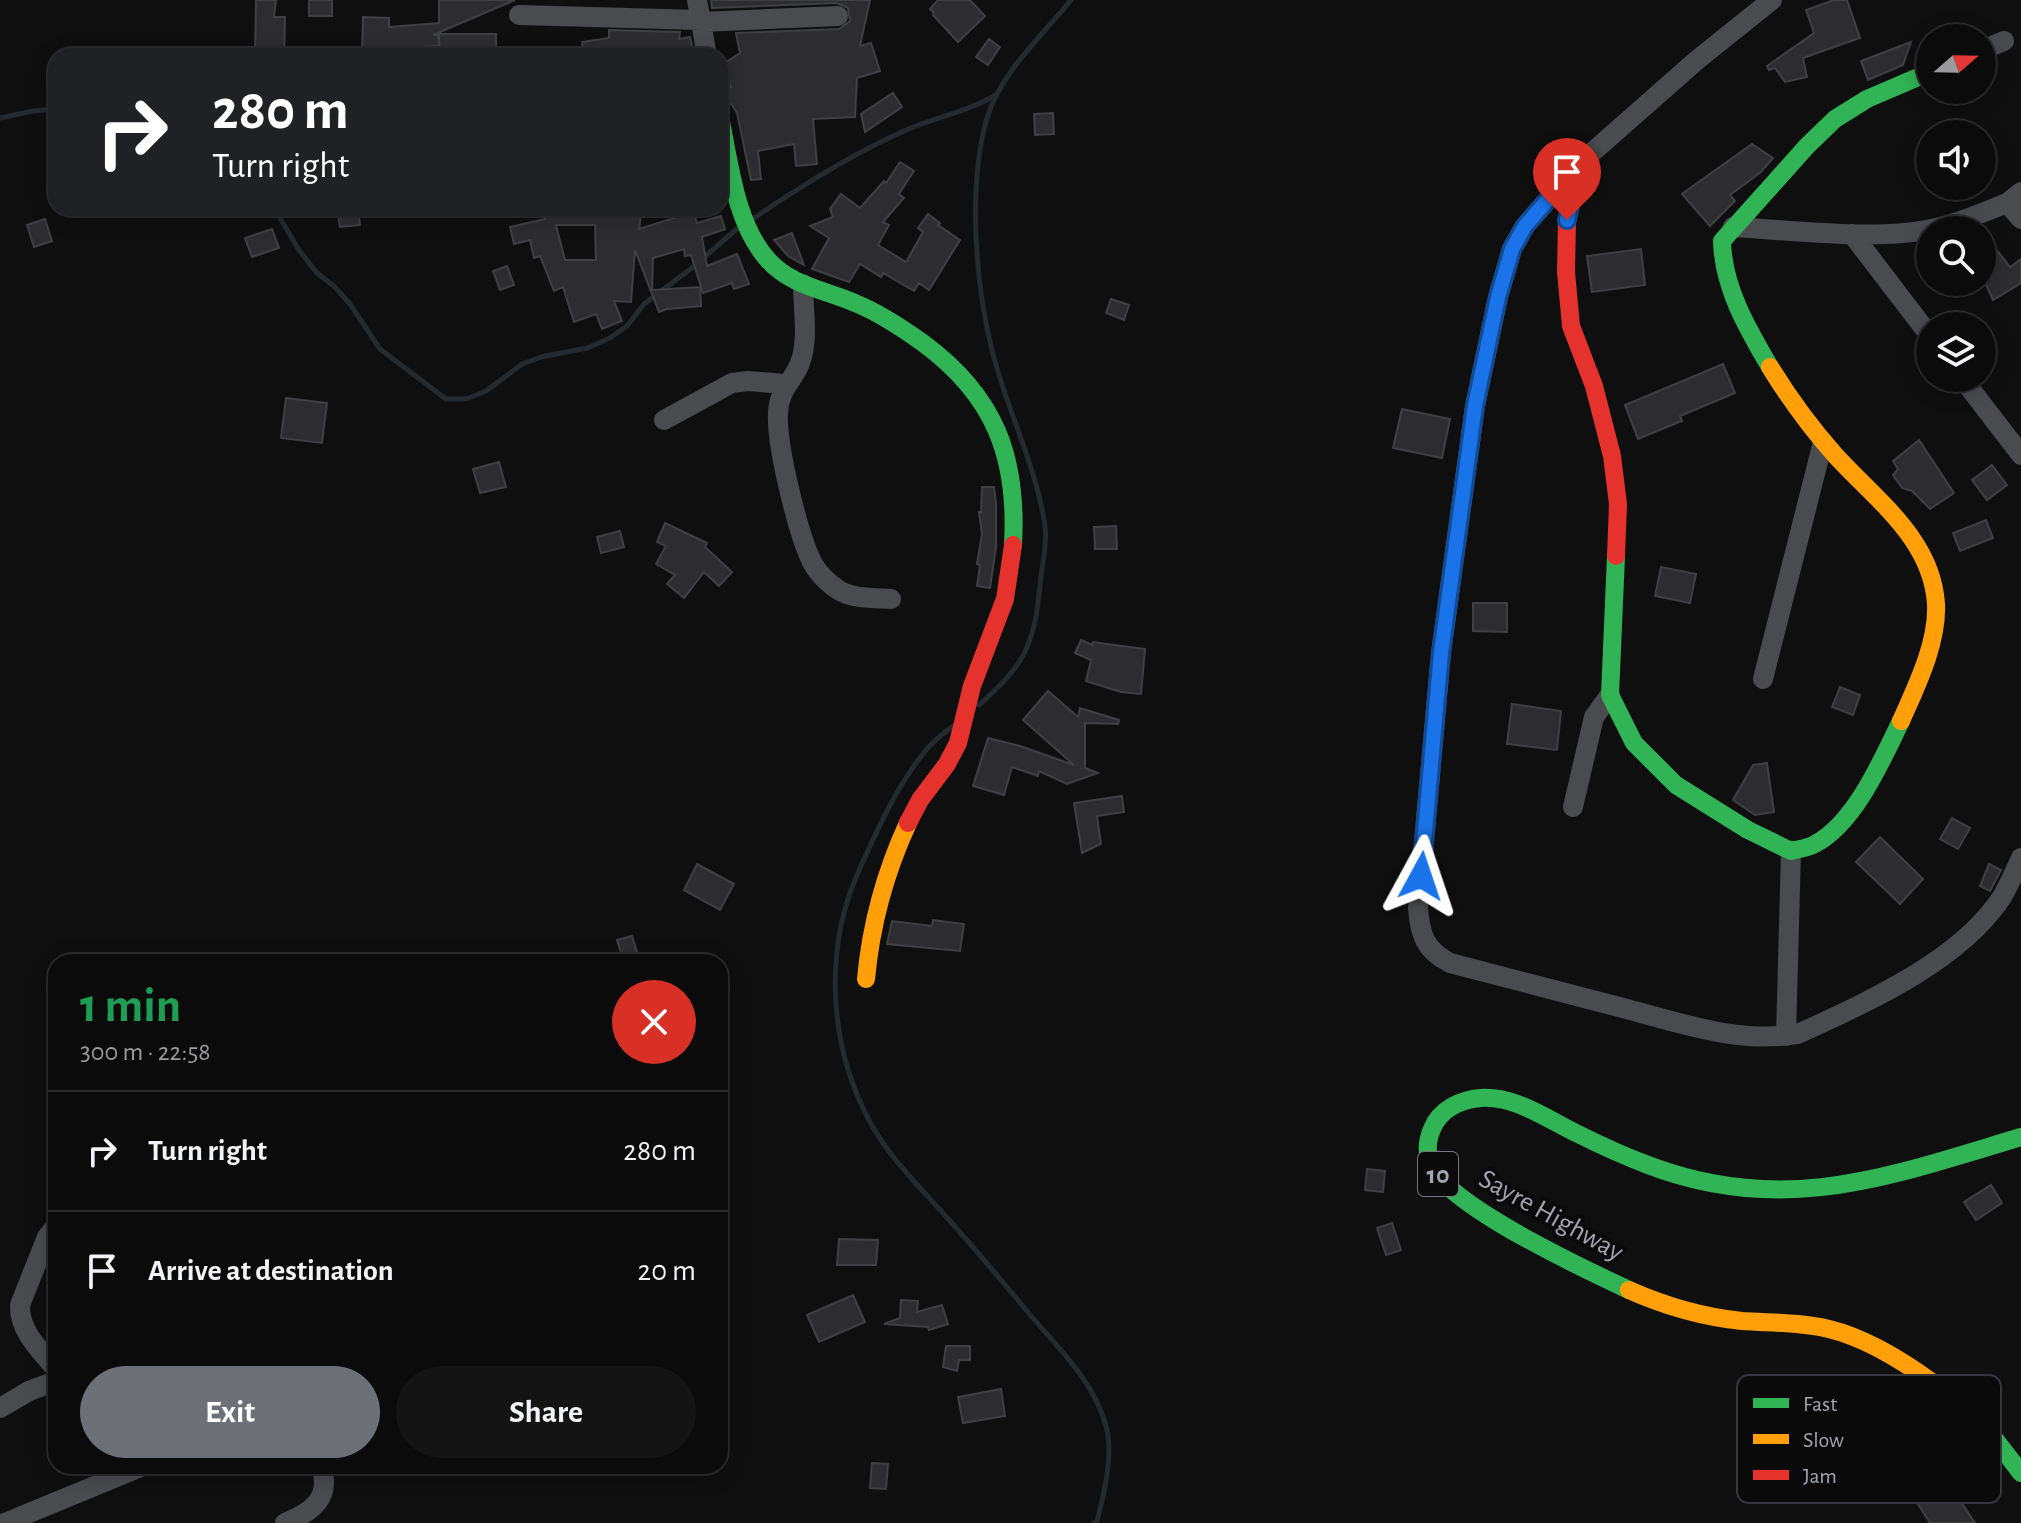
<!DOCTYPE html>
<html lang="en">
<head>
<meta charset="utf-8">
<style>
	:root { --surface:#0b0b0c; --page:#141415; --text:#f1f3f6; --muted:#9a9b9d; --line:#2b2b2d; --accent:#6e7078 }
	body { margin:0; font-family:"Alegreya Sans",sans-serif; background:var(--page); color:var(--text); height:100vh; display:flex; flex-direction:column; font-size:30px; white-space:nowrap }
	* { box-sizing:border-box; margin:0 }
	p { font-size:26px; color:var(--muted) }
	.icon { flex:none; width:44px; height:44px; fill:none; stroke:currentColor; stroke-width:2; stroke-linecap:round; stroke-linejoin:round }
	.map { position:relative; flex:1; overflow:hidden }
	.drawer { position:absolute; left:48px; top:954px; width:680px; height:520px; display:flex; flex-direction:column; background:var(--surface); border-radius:24px; box-shadow:0 4px 20px #0003,0 0 0 2px var(--line) }
	.drawer>* { flex:none }
	.banner { position:absolute; left:48px; top:48px; width:680px; height:168px; border-radius:24px; box-shadow:0 4px 20px #0003,0 0 0 2px var(--line); background:#202124; color:#fff; overflow:hidden }
	.needle { width:52px; rotate:70deg }
	.fabs { position:absolute; left:1916px; top:24px; display:grid; gap:16px }
	.fabs a { display:grid; place-items:center; width:80px; height:80px; border-radius:50%; background:var(--surface); box-shadow:0 4px 20px #0003,0 0 0 2px var(--line); font-size:40px }
	.pin { position:absolute; display:grid; place-items:center; width:68px; height:68px; color:#fff; margin:-82px -34px; border-radius:50% 50% 50% 0; rotate:-45deg; box-shadow:0 0 8px #0007 }
	.pin .icon { rotate:45deg }
	.me { position:absolute; width:88px; margin:-44px; rotate:5deg; stroke-linejoin:round; filter:drop-shadow(0 0 6px #0008) }
	.turn { display:flex; align-items:center; gap:28px; height:168px; padding:0 32px; font-size:36px }
	.turn .icon { width:104px; height:104px; stroke-width:2.5 }
	.turn b { display:block; font-size:56px; line-height:68px }
	.round { display:grid; place-items:center; flex:none; width:84px; height:84px; border-radius:42px; background:var(--page) }
	.head { display:flex; align-items:center; justify-content:space-between; height:136px; padding:0 32px }
	h1 { font-size:48px; font-weight:600; line-height:60px; color:#1e9e55 }
	.button { display:flex; gap:16px; margin-top:auto; padding:16px 32px }
	.button a { flex:1; height:92px; border-radius:48px; background:var(--accent); color:#fff; font-size:32px; font-weight:600; line-height:92px; text-align:center }
	.button a+a { background:var(--page); color:var(--text) }
	ul { padding:0; list-style:none }
	li { display:flex; align-items:center; gap:24px; height:120px; padding:0 32px; border-top:2px solid var(--line) }
	li div { flex:1 }
	li b { display:block; font-size:30px }
	li em { font-style:normal }
	.map>svg:first-child { display:block }
</style>
</head>
<body>
<div class="map">
<svg width="2021" height="1523" viewBox="0 0 2021 1523">
	<rect width="100%" height="100%" fill="#0f0f10"/>
	<g fill="none" stroke-linecap="round" stroke-linejoin="round">
		<path stroke="#242a2f" stroke-width="5" d="M0,118L33,111L56,109
			M274,208L299,250L317,273L335,287L350,304L380,349L446,399H466L486,391L522,364L541,357L587,348L610,338L627,326L644,304L693,267L739,227
			M754,218C801,186 852,154 904,131C935,117 967,112 996,95
			M979,705C1024,665 1034,647 1040,586C1041,567 1048,545 1045,526C1036,463 1005,407 991,346C975,280 968,183 987,118C1001,72 1042,36 1071,0
			M953,726C944,733 933,741 926,750C898,784 879,826 861,866C823,946 828,1044 870,1122C890,1159 922,1189 950,1221C978,1252 1005,1285 1032,1317C1061,1351 1094,1382 1106,1426C1114,1454 1104,1494 1097,1521L1094,1523"/>
	</g>
	<path fill="#2d2d30" stroke="#3f4043" stroke-width="2" fill-rule="evenodd" d="M256,0H276L274,17H285L284,56H255Z
		M309,0H332V16H309Z
		M439,0H515L433,35H438L439,46L407,48L408,56H362L363,17L389,18V27L439,23Z
		M711,0H870L860,46L871,43L880,71L857,78L855,117L813,119L817,164L796,166L794,144L758,151L761,179L751,180L737,113L732,105L725,101L723,89L731,87L720,66L740,53L736,33L839,29L850,21L848,8L837,3L712,8Z
		M938,0H970L985,16L958,42L933,15L934,13L930,9Z
		M1834,0H1847L1860,38L1803,58L1807,77L1785,82L1775,68L1769,70L1767,66L1814,33L1806,10Z
		M609,30L680,32L679,39L690,37L694,56H584L582,42L609,38Z
		M439,34H496V56H440Z
		M989,39L1000,47L988,65L976,57Z
		M1911,42L1903,65L1868,80L1861,61Z
		M893,93L902,107L865,132L861,114Z
		M1053,113L1054,134L1035,135L1034,114Z
		M1752,144L1773,158L1761,172L1730,195L1735,201L1710,226L1682,194Z
		M900,162L914,171L899,194L904,198L883,222L889,225L878,245L906,262L923,232L918,228L928,214L940,223L938,225L960,240L929,290L919,283L914,291L883,273L881,277L860,264L849,282L812,269L829,238L810,226L833,217L830,209L841,194L860,208L884,181L886,183Z
		M337,208H358L360,225L340,227Z
		M542,208H642L639,229L693,212L697,223L721,216L725,229L702,237L707,266L737,254L749,284L734,289L732,283L703,293L691,255L685,256L684,249L653,258L652,290L700,287L701,306L667,309L659,312L635,250L631,302L614,301L622,321L602,329L596,314L574,322L563,287L554,291L540,256L534,258L530,240L514,244L510,227L545,219ZM556,225H595L596,260H565Z
		M45,219L52,241L34,247L27,225Z
		M272,229L279,248L252,257L245,238Z
		M1982,231L2010,267L2021,259V283L1993,300L1982,276Z
		M792,233L804,265L788,256L774,240Z
		M1641,249L1645,285L1592,292L1587,256Z
		M507,266L514,285L500,290L493,271Z
		M1111,299L1129,305L1124,320L1106,313Z
		M1723,364L1735,393L1680,416L1682,421L1638,439L1625,405Z
		M286,398L327,403L322,443L281,438Z
		M1402,409L1450,419L1442,458L1393,448Z
		M1919,440L1954,493L1930,509L1912,491L1902,488L1893,475L1898,469L1893,461Z
		M499,462L506,487L480,493L473,469Z
		M1992,465L2007,485L1987,500L1972,480Z
		M982,487H994L996,504V547L990,588L977,586L980,565L977,564L982,534L979,512H981Z
		M1986,520L1993,538L1960,551L1953,533Z
		M665,523L707,543L705,547L732,572L719,586L704,572L684,598L667,584L675,575L656,564L666,546L657,542Z
		M1116,526L1117,549H1095L1094,527Z
		M620,531L624,547L601,553L597,537Z
		M1661,567L1696,574L1690,603L1655,596Z
		M1473,603H1507V632L1473,631Z
		M1081,640L1092,645L1093,642L1145,649L1141,694L1121,692L1086,681L1091,660L1075,653Z
		M1840,687L1860,695L1853,715L1832,707Z
		M1048,691L1078,717L1080,708L1119,720L1118,724L1085,723V768L1098,773L1067,784L1039,771L1038,776L1012,767L1004,795L973,786L988,738L1020,746L1074,765L1023,720Z
		M1512,704L1561,711L1557,750L1507,744Z
		M1767,763L1774,812L1755,815L1733,800L1753,765Z
		M1122,796L1124,812L1097,816L1101,844L1082,853L1074,803Z
		M1952,818L1970,828L1958,849L1940,839Z
		M1880,837L1923,879L1900,904L1856,862Z
		M697,864L734,884L720,910L684,890Z
		M1989,864L2001,870L1990,891L1980,886Z
		M933,920L964,924L960,951L887,944L892,921L932,926Z
		M632,936L639,958L624,962L617,940Z
		M1367,1169L1385,1171L1383,1192L1365,1190Z
		M1991,1185L2002,1203L1976,1220L1964,1202Z
		M1392,1223L1401,1250L1386,1255L1377,1228Z
		M839,1239L878,1240L876,1265H837Z
		M853,1295L865,1322L819,1342L807,1315Z
		M901,1300L918,1301L917,1312L942,1305L948,1324L929,1330L928,1327L884,1324L900,1318Z
		M946,1346H970V1360H959L957,1371L943,1367Z
		M1001,1389L1005,1416L963,1423L958,1397Z
		M872,1463L888,1464L886,1489L870,1488Z
		M1940,1470L1975,1523H1930L1909,1490Z"/>
	<g fill="none" stroke-linecap="round" stroke-linejoin="round">
		<path stroke="#4a4b4e" stroke-width="20" d="M697,0L707,56
			M1772,0L1697,60L1579,164L1525,226L1512,249L1498,297L1475,406L1441,653L1418,908C1420,935 1425,950 1450,963C1508,978 1565,993 1623,1008C1680,1023 1739,1044 1798,1034C1867,1002 1959,962 2002,897C2009,885 2015,871 2021,858
			M519,15L701,20
			M701,22L838,16
			M1982,50L2004,41
			M2021,192L2007,203L2021,219
			M1733,227C1792,230 1875,241 1931,229C1957,224 1982,213 2007,203
			M1852,234L1930,336
			M803,284C803,308 809,340 800,363C792,383 779,389 778,413C776,444 798,534 812,562C818,574 831,586 842,592C856,599 876,598 891,599
			M1962,378L2021,455
			M664,420L732,383L748,381L785,384
			M1763,679L1823,442
			M1573,807L1594,717L1610,695
			M1786,1036L1791,851
			M56,1226L47,1237L20,1305C19,1331 40,1350 56,1369
			M0,1408L29,1391L56,1381
			M5,1523L143,1466
			M285,1523C312,1512 332,1498 321,1466"/>
		<path stroke="#30b455" stroke-width="18" d="M720,117C730,164 735,223 768,260C791,286 826,290 855,303C880,313 902,328 923,343C995,396 1018,457 1013,545
			M1770,367C1747,328 1723,287 1722,241L1807,146L1835,119L1867,99L1930,72
			M1616,556L1610,695L1634,743L1676,785L1748,830L1791,851C1799,849 1808,848 1815,844C1855,823 1882,760 1901,721
			M1629,1290C1584,1269 1458,1210 1434,1170C1426,1157 1426,1143 1432,1129C1440,1109 1460,1100 1480,1098C1514,1095 1547,1119 1576,1133C1600,1145 1624,1156 1648,1165C1784,1217 1890,1176 2021,1137
			M1933,1383L1987,1429L2021,1473"/>
		<path stroke="#ff9f0a" stroke-width="18" d="M1770,367C1789,398 1811,428 1835,455C1876,500 1932,539 1936,604C1938,643 1916,687 1901,721
			M866,979C871,924 885,873 908,823
			M1629,1290C1665,1306 1703,1317 1742,1321C1771,1323 1801,1322 1829,1329C1866,1338 1903,1361 1933,1383"/>
		<path stroke="#e5322d" stroke-width="18" d="M1579,164L1567,220L1566,272L1571,326L1594,386L1612,456L1618,504L1616,556
			M908,823L920,800L947,764L958,743L972,686L1005,599L1013,545"/>
	</g>
	<g fill="none" stroke-linecap="round" stroke-linejoin="round">
		<defs>
			<path id="route" d="M1421,876L1441,653L1475,406L1498,297L1512,249L1525,226L1579,164L1567,220"/>
		</defs>
		<use href="#route" stroke="#114b97" stroke-width="20"/>
		<use href="#route" stroke="#1a73e8" stroke-width="14"/>
	</g>
	<g text-anchor="middle" stroke-width="8" stroke-linejoin="round" paint-order="stroke">
		<rect fill="#0a0a0b" stroke="#74767e" stroke-width="2" x="1418" y="1152" width="40" height="44" rx="6"/>
		<g font-size="26" font-weight="bold" fill="#a1a5b0">
			<text x="1438" y="1183">10</text>
		</g>
		<g font-size="28" fill="#a1a5b0" stroke="#0a0a0b">
			<text transform="translate(1552 1214) rotate(29)" y="10">Sayre Highway</text>
		</g>
	</g>
	<rect x="1737" y="1375" width="264" height="128" rx="12" fill="#0a0a0b" stroke="#37383d" stroke-width="2"/>
	<rect x="1753" y="1398" width="36" height="10" fill="#30b455"/>
	<rect x="1753" y="1434" width="36" height="10" fill="#ff9f0a"/>
	<rect x="1753" y="1470" width="36" height="10" fill="#e5322d"/>
	<g font-size="22" fill="#a1a5b0">
		<text x="1803" y="1411">Fast</text>
		<text x="1803" y="1447">Slow</text>
		<text x="1803" y="1483">Jam</text>
	</g>
</svg>
<div class="fabs">
<a><svg class="needle" viewBox="-14 -14 28 28"><path d="M0-13l5 13h-10z" fill="#e53935"/><path d="M0 13l5-13h-10z" fill="#9a9b9d"/></svg></a>
<a><svg class="icon" aria-label="sound" viewBox="0 0 24 24"><path d="M4 9h4l5-4v14l-5-4H4zM17 9q2 3 0 6"/></svg></a>
<a><svg class="icon" aria-label="search" viewBox="0 0 24 24"><circle cx="10" cy="10" r="6"/><path d="M15 15l6 6"/></svg></a>
<a><svg class="icon" aria-label="layers" viewBox="0 0 24 24"><path d="M12 4l9 5-9 5-9-5zM3 14l9 5 9-5"/></svg></a>
</div>
<div class="pin" style="left:1567px;top:220px;background:#d93025"><svg class="icon" aria-label="arrive" viewBox="0 0 24 24"><path d="M6 21V4h12l-3 4 3 4H6"/></svg></div>
<svg class="me" style="left:1421px;top:876px" viewBox="-20 -20 40 40"><path d="M0-17L14 15 0 8-14 15z" fill="#1a73e8" stroke="#fff" stroke-width="4"/></svg>
<div class="banner">
<div class="turn"><svg class="icon" aria-label="right" viewBox="0 0 24 24"><path d="M7 20v-9h11M14 6l5 5-5 5"/></svg><div><b>280 m</b>Turn right</div></div>
</div>
<section class="drawer">
<div class="head"><div><h1>1 min</h1><p>300 m · 22:58</p></div><a class="round" style="background:#d93025;color:#fff"><svg class="icon" aria-label="close" viewBox="0 0 24 24"><path d="M6 6l12 12M18 6L6 18"/></svg></a></div>
<ul>
<li><svg class="icon" aria-label="right" viewBox="0 0 24 24"><path d="M7 20v-9h11M14 6l5 5-5 5"/></svg><div><b>Turn right</b></div><em>280 m</em></li>
<li><svg class="icon" aria-label="arrive" viewBox="0 0 24 24"><path d="M6 21V4h12l-3 4 3 4H6"/></svg><div><b>Arrive at destination</b></div><em>20 m</em></li>
</ul>
<div class="button"><a>Exit</a><a>Share</a></div>
</section>
</div>
</body>
</html>
